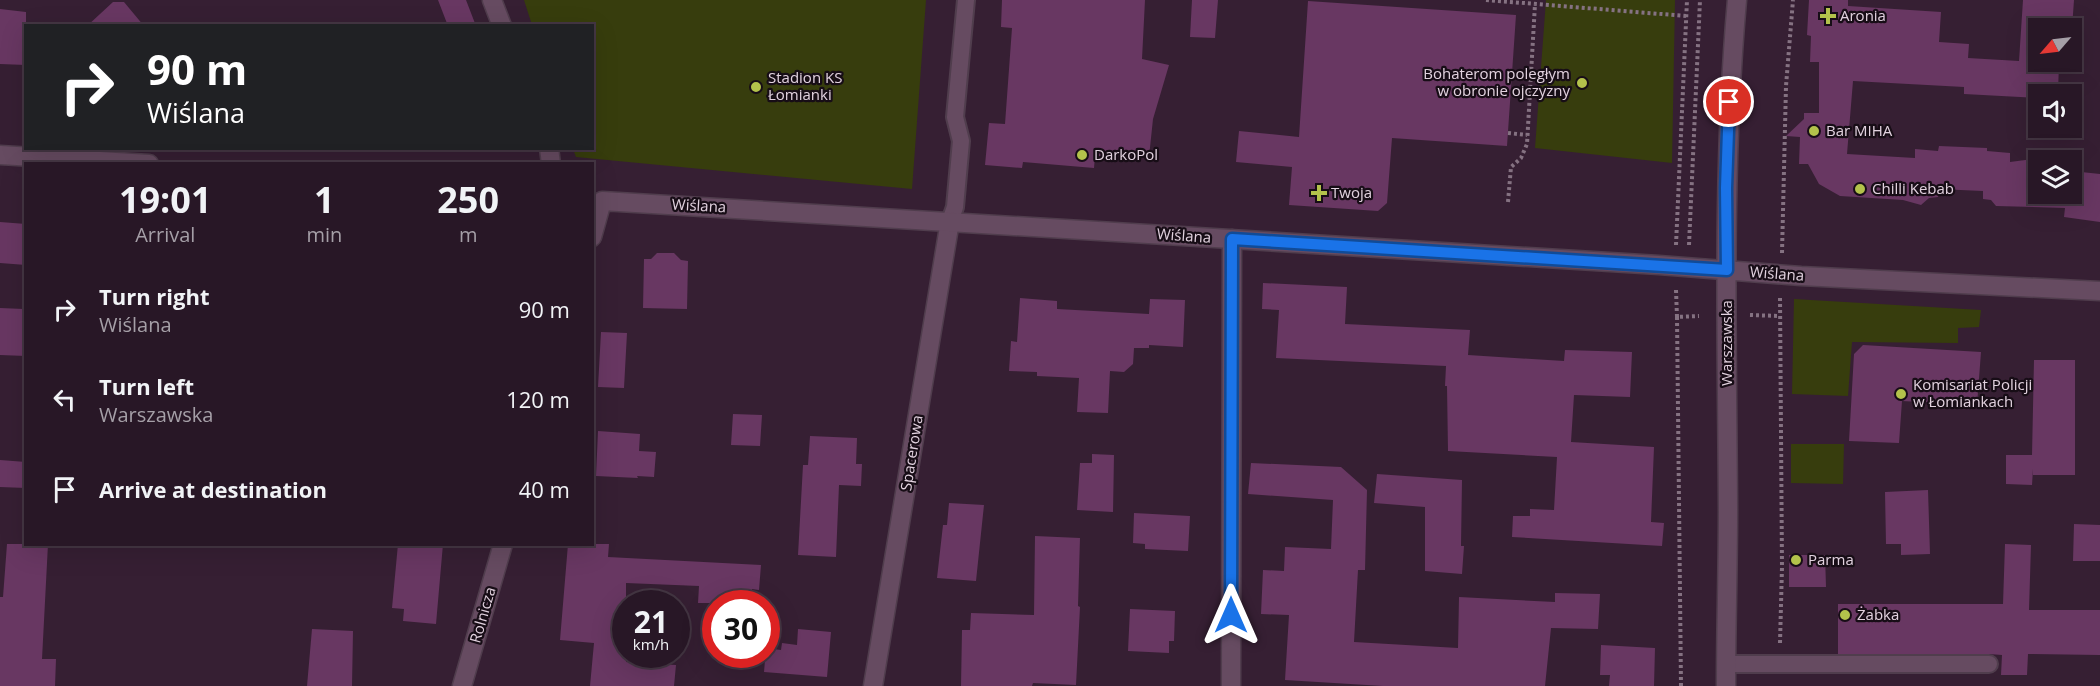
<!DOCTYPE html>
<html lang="en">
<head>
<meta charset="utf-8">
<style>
	:root { --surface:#281726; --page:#30202e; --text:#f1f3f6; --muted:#a59fa7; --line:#443643 }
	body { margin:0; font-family:"Open Sans",sans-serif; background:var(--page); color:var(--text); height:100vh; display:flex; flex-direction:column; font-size:22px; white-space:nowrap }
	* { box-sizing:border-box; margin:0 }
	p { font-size:20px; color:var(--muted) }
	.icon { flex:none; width:33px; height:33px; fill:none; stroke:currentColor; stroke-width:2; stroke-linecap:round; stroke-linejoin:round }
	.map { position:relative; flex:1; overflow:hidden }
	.details { position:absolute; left:24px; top:162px; width:570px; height:384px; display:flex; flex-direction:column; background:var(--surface); border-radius:0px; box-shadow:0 6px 24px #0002,0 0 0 2px var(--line) }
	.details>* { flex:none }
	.top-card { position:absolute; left:24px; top:24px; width:570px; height:126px; border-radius:0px; box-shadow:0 6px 24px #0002,0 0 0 2px var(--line); background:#202124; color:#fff; overflow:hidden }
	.needle { width:39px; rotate:242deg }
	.tools { position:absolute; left:2028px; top:18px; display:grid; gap:12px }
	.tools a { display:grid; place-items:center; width:54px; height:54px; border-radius:0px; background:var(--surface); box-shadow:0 6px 24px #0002,0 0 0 2px var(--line); font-size:30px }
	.speed { position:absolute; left:612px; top:590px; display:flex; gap:12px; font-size:30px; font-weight:700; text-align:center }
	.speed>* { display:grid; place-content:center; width:78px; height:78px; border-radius:50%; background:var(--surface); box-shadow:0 6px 24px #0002,0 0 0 2px var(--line); line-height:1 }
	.speed small { font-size:15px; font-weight:400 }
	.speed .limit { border:9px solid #d22; background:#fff; color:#111 }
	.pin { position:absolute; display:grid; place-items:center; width:51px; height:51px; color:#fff; margin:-26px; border:3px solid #fff; border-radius:50%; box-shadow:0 2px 6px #0007 }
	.me { position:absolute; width:66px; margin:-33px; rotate:0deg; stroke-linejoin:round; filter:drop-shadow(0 0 4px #0008) }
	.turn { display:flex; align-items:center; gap:21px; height:126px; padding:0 24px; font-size:27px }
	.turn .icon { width:78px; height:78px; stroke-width:2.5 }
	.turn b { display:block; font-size:42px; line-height:51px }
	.eta { display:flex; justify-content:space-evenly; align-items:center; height:102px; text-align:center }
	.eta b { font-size:36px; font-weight:700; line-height:42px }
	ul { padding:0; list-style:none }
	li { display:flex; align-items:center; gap:18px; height:90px; padding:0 24px }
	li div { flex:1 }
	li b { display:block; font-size:22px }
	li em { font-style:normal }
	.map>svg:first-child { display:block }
</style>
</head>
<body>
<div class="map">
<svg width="2100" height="686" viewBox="0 0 2100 686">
	<rect width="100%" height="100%" fill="#361f33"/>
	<path fill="#373d0d" d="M524,0H926L912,189L576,157L573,149L592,148V26L532,25Z
		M1546,0H1675L1672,163L1535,148Z
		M1794,299L1981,310L1979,327L1958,328V343L1852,342L1848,396L1792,394Z
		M1791,444H1844L1843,484L1791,483Z"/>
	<path fill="#683762" d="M438,0H466L476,26H448Z
		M1002,0H1145L1142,59L1169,65L1153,119L1149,157L1095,156L1094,168L1023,162L1022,168L985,165L989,123L1005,124L1012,28L1001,27Z
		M1192,0H1218L1215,38L1190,37Z
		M1809,0H1848V6L1941,12L1939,42L1969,44L1968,58L2019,61L2023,0H2074L2072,28H2038V62H2059L2058,94H2038V98L1964,94V87L1853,81L1847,154L1915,158V149L1938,151L1939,146L1987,148V151L2010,153V162L2033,159V168H2038V194H2072V171L2100,174V222L2064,217L2065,208L1996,206L1991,200L1983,199V191L1938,189V197L1929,198L1921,205L1903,200L1840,196L1819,184L1808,164H1799L1800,137L1786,136L1804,119V113H1819V62H1810L1811,36L1807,35Z
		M1308,1L1516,15L1507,146L1392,138L1387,203L1378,211L1289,205L1292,167L1236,162L1239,131L1299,137Z
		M113,2H124L144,26H87Z
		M0,9L26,12V65L0,64Z
		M0,222L26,224V265L0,263Z
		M657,253H674L681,260L688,261L687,309L643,308L644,259H651Z
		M1263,283L1347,287L1345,324L1470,330L1468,355L1564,361L1565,350L1632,352L1630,397L1574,395L1571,442L1654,447L1651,522L1664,523L1662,546L1512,537L1513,516H1530V509L1554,510L1557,457L1448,451L1447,386H1445L1446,366L1276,358L1279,310L1262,309Z
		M1020,298L1057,301V309L1149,314L1150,299L1185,300L1183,347L1149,345V348H1134L1133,364L1124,372L1110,371L1108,413L1077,412L1079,378L1037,376V372L1009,371L1011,341L1017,342Z
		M0,308L24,309L26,356L0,355Z
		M601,332L627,333L624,388L598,387Z
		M1863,345L1981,352L1977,405L1902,401L1899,443L1849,441L1854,354Z
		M2034,360H2075V475H2033V469L2032,485L2006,484V455H2032Z
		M733,414L762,415L760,446L731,445Z
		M598,431L640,434L639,451L656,452L654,477L637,476L638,478L596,476Z
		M810,436L857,438L856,464H862L861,486L839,485L836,557L798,555L803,465H808Z
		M1092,454L1114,455L1113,512L1077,510L1080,463H1092Z
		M0,460L26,462V488L0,487Z
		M1251,463L1341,467L1367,490L1365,570H1358L1354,642L1458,648L1459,597L1555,602V593L1600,594L1598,629L1551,628L1545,686H1383L1285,680L1289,615L1261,614L1263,570L1284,571L1285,547L1331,549L1333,500L1248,494Z
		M1377,474L1462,480L1461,546H1464L1462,574L1425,571V507L1374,503Z
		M1928,490L1930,554L1901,555V544H1886L1885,492Z
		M949,503L984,505L976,581L937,578L943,525H947Z
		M1134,513L1190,516L1188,551L1145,549V544L1133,543Z
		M2074,524L2100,525V561H2073Z
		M1035,536L1080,538L1078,606L1080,607L1076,685L1033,683L1032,686H961L962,630H970L971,613L1034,615Z
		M7,544H48L42,659H56L55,686H0V597H3Z
		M398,544H443L436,624L403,621L404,609L392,608Z
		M568,544H609L608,557L761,565L759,590L752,589L751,603H698L699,586L626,583V662L676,665L674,686H590L594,643L560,640Z
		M2005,544L2031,545L2029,610H2100V655L2028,654L2027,675H2001L2002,655L1989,654H1838V604H2003Z
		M1789,555H1825L1826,587H1789Z
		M1130,609L1175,611L1174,641H1169V653L1128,651Z
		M312,629L353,631L352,686H307Z
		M798,629L831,632L827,677L764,672L766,648L781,650L782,643L797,645Z
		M1601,645L1655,648L1654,686H1609L1610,675H1600Z"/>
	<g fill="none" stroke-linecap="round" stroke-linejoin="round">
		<defs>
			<path id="lane" d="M950,221L955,207L961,141L955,117L966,0
				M1726,664H1989"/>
			<path id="street" d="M492,0L502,26
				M549,148L551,164
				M0,155L149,164
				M873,686L950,221
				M1231,686L1232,239"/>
			<path id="secondary" d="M592,237L602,201L1659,265L1801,276L2100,291
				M462,686L503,544
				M1726,686C1726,627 1728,568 1728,509C1727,339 1722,169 1737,0"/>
		</defs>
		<use href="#lane" stroke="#503d4d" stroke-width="20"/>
		<use href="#street" stroke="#503d4d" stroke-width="21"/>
		<use href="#secondary" stroke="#503d4d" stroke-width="21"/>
		<path stroke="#857282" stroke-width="4" stroke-dasharray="3 3" stroke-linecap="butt" d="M1486,0L1686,16
			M1508,133L1527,135
			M1508,202L1511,167L1521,158L1527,144L1535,4
			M1676,245L1687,0
			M1689,245L1700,0
			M1782,253L1786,86L1793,0
			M1676,290L1677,317
			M1750,315L1780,316
			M1780,643L1782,567L1780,297
			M1681,686L1677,317L1699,316"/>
		<use href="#lane" stroke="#664b61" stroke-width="16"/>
		<use href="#street" stroke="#664b61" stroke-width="18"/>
		<use href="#secondary" stroke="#664b61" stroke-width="18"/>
	</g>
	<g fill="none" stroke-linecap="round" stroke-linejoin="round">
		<defs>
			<path id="route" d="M1231,615L1232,239L1727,270L1726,188L1729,102"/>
		</defs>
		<use href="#route" stroke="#114b97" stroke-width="15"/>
		<use href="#route" stroke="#1a73e8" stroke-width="10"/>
	</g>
	<g fill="#b3c24b" stroke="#170d16" stroke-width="2">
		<path d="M1825 7h6v6h6v6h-6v6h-6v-6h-6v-6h6z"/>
		<circle cx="1582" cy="83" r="6"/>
		<circle cx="756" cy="87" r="6"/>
		<circle cx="1814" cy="131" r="6"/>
		<circle cx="1082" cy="155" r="6"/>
		<circle cx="1860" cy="189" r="6"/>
		<path d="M1316 184h6v6h6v6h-6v6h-6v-6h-6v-6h6z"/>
		<circle cx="1901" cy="394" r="6"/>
		<circle cx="1796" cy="560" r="6"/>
		<circle cx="1845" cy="615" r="6"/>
	</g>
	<g text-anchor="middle" stroke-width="4.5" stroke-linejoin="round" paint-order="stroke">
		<g font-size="15" fill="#e2d2df" stroke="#170d16" text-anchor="start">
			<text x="1840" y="21">Aronia</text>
			<text x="1570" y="79" text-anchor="end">Bohaterom poległym<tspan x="1570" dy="17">w obronie ojczyzny</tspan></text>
			<text x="768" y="83">Stadion KS<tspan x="768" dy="17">Łomianki</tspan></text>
			<text x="1826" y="136">Bar MIHA</text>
			<text x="1094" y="160">DarkoPol</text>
			<text x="1872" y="194">Chilli Kebab</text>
			<text x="1331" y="198">Twoja</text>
			<text x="1913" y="390">Komisariat Policji<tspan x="1913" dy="17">w Łomiankach</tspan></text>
			<text x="1808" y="565">Parma</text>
			<text x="1857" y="620">Żabka</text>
		</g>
		<g font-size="15" fill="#e2d2df" stroke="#170d16">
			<text transform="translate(699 206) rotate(3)" y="5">Wiślana</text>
			<text transform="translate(1184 236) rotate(4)" y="5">Wiślana</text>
			<text transform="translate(1777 274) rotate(4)" y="5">Wiślana</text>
			<text transform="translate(1727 343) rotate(-90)" y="5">Warszawska</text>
			<text transform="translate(912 453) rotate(-81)" y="5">Spacerowa</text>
			<text transform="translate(483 615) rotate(-74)" y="5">Rolnicza</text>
		</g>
	</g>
</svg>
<div class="tools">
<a><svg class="needle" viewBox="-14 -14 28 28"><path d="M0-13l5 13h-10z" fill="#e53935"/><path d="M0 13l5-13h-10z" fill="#a59fa7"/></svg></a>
<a><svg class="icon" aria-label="sound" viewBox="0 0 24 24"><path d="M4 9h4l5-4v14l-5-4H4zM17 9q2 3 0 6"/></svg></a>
<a><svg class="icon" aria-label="layers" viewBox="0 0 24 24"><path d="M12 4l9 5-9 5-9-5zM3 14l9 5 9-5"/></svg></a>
</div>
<div class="speed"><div>21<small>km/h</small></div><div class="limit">30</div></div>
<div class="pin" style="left:1729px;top:102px;background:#d93025"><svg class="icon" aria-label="arrive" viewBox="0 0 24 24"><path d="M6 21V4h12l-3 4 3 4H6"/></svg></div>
<svg class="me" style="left:1231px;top:615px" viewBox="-20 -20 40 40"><path d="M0-17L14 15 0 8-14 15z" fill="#1a73e8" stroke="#fff" stroke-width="4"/></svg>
<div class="top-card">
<div class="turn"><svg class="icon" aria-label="right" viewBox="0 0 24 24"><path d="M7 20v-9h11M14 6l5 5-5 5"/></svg><div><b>90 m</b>Wiślana</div></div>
</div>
<section class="details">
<div class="eta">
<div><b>19:01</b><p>Arrival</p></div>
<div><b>1</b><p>min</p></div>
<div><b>250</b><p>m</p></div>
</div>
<ul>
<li><svg class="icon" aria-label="right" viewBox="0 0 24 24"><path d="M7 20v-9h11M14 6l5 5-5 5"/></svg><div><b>Turn right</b><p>Wiślana</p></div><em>90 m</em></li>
<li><svg class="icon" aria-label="left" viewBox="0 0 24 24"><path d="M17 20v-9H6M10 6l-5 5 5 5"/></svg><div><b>Turn left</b><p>Warszawska</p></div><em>120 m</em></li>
<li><svg class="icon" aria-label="arrive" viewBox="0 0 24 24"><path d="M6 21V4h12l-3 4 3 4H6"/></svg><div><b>Arrive at destination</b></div><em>40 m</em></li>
</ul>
</section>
</div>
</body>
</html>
